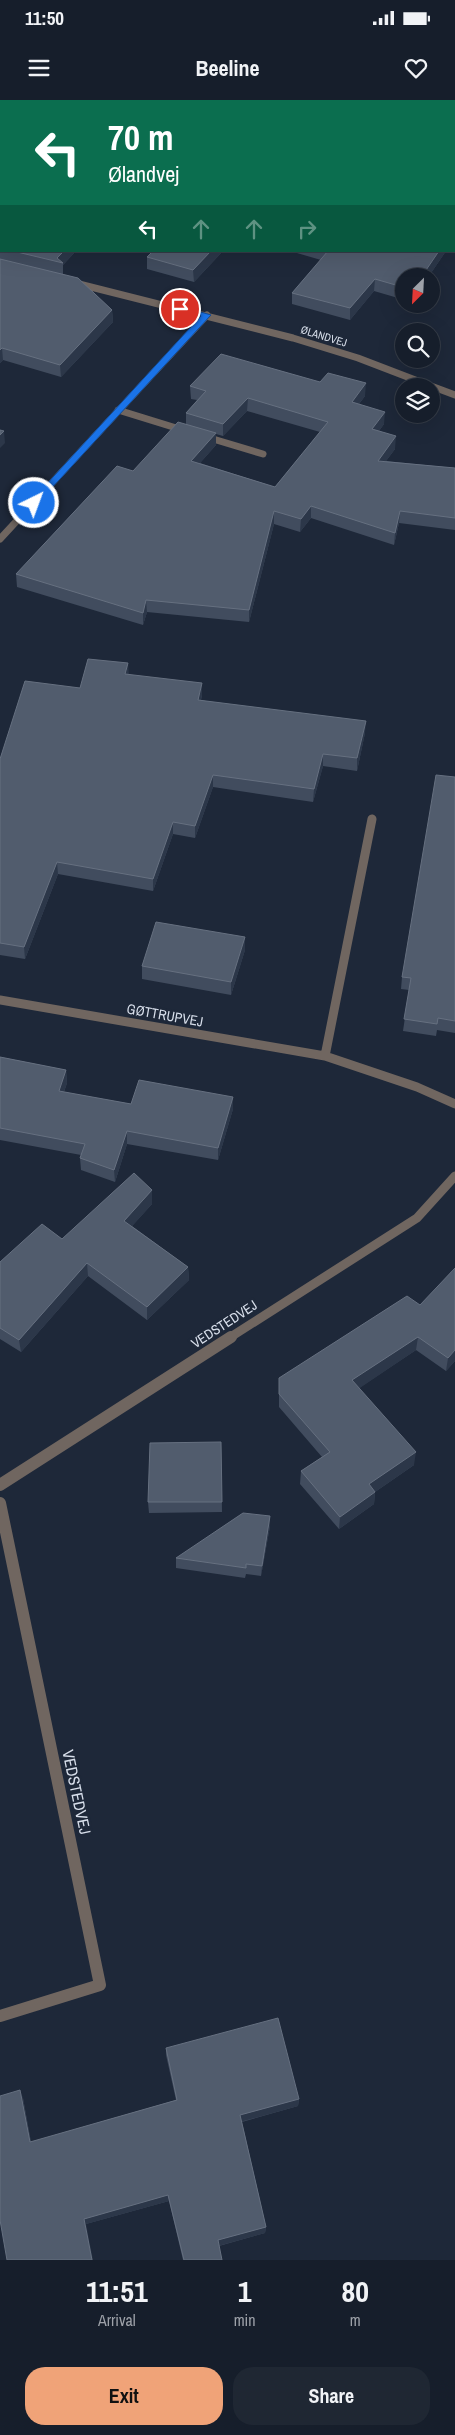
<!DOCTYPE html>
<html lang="en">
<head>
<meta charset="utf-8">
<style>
	:root { --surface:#161e2b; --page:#1f2733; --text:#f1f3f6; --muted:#9ea2a9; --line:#353c47; --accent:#f0a378 }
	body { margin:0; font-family:"Archivo Narrow",sans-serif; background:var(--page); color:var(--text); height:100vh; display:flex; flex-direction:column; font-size:19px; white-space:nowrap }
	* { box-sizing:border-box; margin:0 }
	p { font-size:16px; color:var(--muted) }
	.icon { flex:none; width:28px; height:28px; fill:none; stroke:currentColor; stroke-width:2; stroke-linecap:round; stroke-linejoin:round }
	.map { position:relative; height:2160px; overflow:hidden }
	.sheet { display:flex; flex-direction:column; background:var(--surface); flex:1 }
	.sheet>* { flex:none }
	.guide { position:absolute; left:0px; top:0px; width:455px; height:152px; box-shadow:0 5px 20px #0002,0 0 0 1px var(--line); background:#0b6e4f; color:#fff; overflow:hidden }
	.needle { width:32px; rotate:204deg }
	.tools { position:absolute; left:395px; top:168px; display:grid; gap:10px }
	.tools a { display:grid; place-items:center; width:45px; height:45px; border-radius:50%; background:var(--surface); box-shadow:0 5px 20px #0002,0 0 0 1px var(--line); font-size:25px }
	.pin { position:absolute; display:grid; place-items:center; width:42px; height:42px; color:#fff; margin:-21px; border:2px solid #fff; border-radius:50%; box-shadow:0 1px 5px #0007 }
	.me { position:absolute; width:55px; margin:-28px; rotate:42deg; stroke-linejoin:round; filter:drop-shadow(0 0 4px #0008) }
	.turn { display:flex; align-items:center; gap:18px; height:105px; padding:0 25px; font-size:22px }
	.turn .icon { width:65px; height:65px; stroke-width:2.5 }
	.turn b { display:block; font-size:35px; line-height:42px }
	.lanes { display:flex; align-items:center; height:48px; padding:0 25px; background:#0003; justify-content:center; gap:25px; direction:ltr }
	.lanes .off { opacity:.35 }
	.eta { display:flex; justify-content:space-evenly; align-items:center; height:85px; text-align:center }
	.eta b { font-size:30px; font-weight:700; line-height:35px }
	.button { display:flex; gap:10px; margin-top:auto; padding:10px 25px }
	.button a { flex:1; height:58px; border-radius:20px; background:var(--accent); color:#111; font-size:20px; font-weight:700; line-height:58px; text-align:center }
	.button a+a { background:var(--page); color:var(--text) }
	.status { display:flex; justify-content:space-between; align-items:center; height:35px; padding:0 25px; background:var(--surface); direction:ltr }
	.status svg { height:14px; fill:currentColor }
	header { display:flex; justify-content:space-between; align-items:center; height:65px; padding:0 25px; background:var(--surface); font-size:22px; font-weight:700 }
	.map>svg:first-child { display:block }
</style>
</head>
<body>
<div class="status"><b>11:50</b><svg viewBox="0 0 49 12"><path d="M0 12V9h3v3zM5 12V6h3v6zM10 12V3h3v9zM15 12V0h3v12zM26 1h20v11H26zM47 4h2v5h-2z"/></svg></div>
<header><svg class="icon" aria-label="menu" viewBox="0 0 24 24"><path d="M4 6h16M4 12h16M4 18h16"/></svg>Beeline<svg class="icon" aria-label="heart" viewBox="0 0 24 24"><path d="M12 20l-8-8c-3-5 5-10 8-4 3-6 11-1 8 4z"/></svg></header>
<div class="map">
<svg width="455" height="2160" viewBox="0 0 455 2160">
	<rect width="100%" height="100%" fill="#1e2839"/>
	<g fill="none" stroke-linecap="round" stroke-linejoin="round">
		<path stroke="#706660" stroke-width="7" d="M75,183L293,238L358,258L431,286
			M431,286L455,295
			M118,310L186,331
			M203,336L263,354
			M0,439L207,215"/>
		<path stroke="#706660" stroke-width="9" d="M0,900L325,956L417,987L455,1004
			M325,956L372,719
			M229,1238L417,1118L455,1076"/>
		<path stroke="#706660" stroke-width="12" d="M0,1385L231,1237
			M0,1403L100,1885L0,1916"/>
		<path stroke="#998980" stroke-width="7" d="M320,0L325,1"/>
	</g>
	<path fill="#414c5e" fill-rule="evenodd" d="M0,0L1,1V151H76L63,165V175L112,210L113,222L61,277L3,260L0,263Z
		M153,151H223L194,182L147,169V157Z
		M290,151H446L429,176H404L398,198L374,191L350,220L292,204V193L321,160Z
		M190,286L365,296L359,304L384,324L379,331L395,349L386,361L455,368V430L399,423L394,445L311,418L300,432L274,424L249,522L147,512L143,525L17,487L16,474L186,324V313L197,300L191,299ZM247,311L320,332L275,387L200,363L216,345V334L223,336Z
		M128,563V574L202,595L201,600L365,633L357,671L323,666L313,702L213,687L195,738L173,734L153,791L58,774L25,859L0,855V659L80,588Z
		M455,677V933L437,930L436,936L403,931L409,890L401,889L402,877Z
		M245,850L231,895L142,879V866Z
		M0,957L66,970L67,983L64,992L131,1004L233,997V1009L218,1060L127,1044L115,1082L81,1070L80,1058L81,1055L0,1040Z
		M152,1090V1104L132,1126L188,1167L189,1180L147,1220L88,1176L21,1252L0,1239V1162L62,1139Z
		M420,1205L455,1261L446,1271L416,1250L359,1288L414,1365L375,1392L374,1404L339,1429L300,1384L301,1371L322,1357L279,1307V1278Z
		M221,1342L222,1412L149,1413L148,1402Z
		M270,1416V1426L261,1476L246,1474L245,1478L176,1468V1458Z
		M166,1948L299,1999L298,2006L242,2022L266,2127L265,2133L219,2146L222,2160H183L169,2101L86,2124L0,2120L23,1998L31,2042L176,2000L166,1955Z"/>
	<path fill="#2c3749" d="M455,129V139L454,141V130Z
		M64,151H76L63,165V163L57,158Z
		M211,151H223L194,182L193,170Z
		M439,151H446L429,176H422Z
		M375,179L374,191L350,220V208Z
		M404,181V192L398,198L399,186Z
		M112,210L113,222L61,277L60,265Z
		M2,248L3,260L0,263V250Z
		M366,283L365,296L351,314L352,302Z
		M248,298L247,311L223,336V324Z
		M385,312L384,324L371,342L372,329Z
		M4,331L5,343L0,348V335Z
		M216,333V345L191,373V361Z
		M396,336L395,349L377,373L378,361Z
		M311,406V418L300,432L301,419Z
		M274,411V424L249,522V510Z
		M400,411L399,423L394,445L395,433Z
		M146,500L147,512L143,525V513Z
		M128,563L129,576L125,574Z
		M202,583V595L198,612V600Z
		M366,621L365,633L357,671V658Z
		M323,654V666L313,702L314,689Z
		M213,675V687L195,738V726Z
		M173,722V734L153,791V779Z
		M57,762L58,774L25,859L24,847Z
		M245,837V850L231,895V882Z
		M66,970L67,983L60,1003L59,991Z
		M233,997V1009L218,1060V1048Z
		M127,1031V1044L115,1082L114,1070Z
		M152,1090V1104L125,1134L124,1121Z
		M87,1163L88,1176L21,1252L19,1240Z
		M188,1167L189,1180L147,1220V1207Z
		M418,1237L416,1250L351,1294L352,1280Z
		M455,1250V1261L446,1271L448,1258Z
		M416,1352L414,1365L375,1392L374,1404L339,1429L340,1417L369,1384Z
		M270,1416V1426L261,1476L262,1466Z
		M20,1990L23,1998L32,2049L30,2042Z
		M299,1999L298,2006L240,2022V2015Z
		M168,2095L169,2101L86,2124L93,2160H92L84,2119Z
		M266,2127L265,2133L218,2146V2140Z"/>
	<path fill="#515c6d" stroke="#667080" d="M0,0H168L173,1H1V148H0Z
		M454,68L455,69V79L454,81Z
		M454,83H455V129L454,130Z
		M13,151H64L57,158L63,163Z
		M153,151H211L193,170L147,157Z
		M328,151H439L422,176H414L410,175L408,176H404V181L399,186L375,179L350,208L292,193Z
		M0,159L78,178L112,210L60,265L2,248L0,250Z
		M221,254L320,282L328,273L366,283L352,302L385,312L372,329L396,336L378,361L455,368V418L400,411L395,433L311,406L301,419L274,411L249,510L146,500L143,513L16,474L117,366L133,371L178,322L216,333L191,361L275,387L328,322L248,298L223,324L186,313L206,291L190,286Z
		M0,330L4,331L0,335Z
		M88,559L128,563L125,574L202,583L198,600L366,621L357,658L323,654L314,689L213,675L195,726L173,722L153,779L57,762L24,847L0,843V659L25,581L80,588Z
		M436,675L455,677V921L438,918L437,924L404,919L411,878L402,877Z
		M156,822L245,837L231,882L142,866Z
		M0,957L66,970L59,991L131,1004L139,980L233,997L218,1048L127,1031L114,1070L80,1058L85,1044L0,1028Z
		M134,1073L152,1090L124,1121L188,1167L147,1207L87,1163L19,1240L0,1228V1162L42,1124L62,1139Z
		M455,1168V1250L448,1258L418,1237L352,1280L416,1352L369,1384L375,1392L340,1417L301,1371L330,1352L279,1294V1278L407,1196L420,1205Z
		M221,1342L222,1402H148L150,1343Z
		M243,1413L270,1416L262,1466L246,1464V1468L176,1458Z
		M278,1918L299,1999L240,2015L266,2127L218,2140L222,2160H184L168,2095L84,2119L92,2160H7L0,2120V1996L20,1990L30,2042L177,2000L166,1948Z"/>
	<path fill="#1a73e8" stroke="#114b97" d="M180,206L211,215L37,404H31V401L201,216L177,210V207Z"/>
	<g text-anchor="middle" stroke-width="5" stroke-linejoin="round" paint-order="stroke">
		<g font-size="11" fill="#d7deea" stroke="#1e2839">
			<text transform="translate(324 236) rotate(17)" y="4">ØLANDVEJ</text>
		</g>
		<g font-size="14" fill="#d7deea" stroke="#1e2839">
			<text transform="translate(165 915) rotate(10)" y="5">GØTTRUPVEJ</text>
			<text transform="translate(224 1224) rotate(-33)" y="5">VEDSTEDVEJ</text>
		</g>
		<g font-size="16" fill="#d7deea" stroke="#1e2839">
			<text transform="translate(77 1692) rotate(78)" y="6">VEDSTEDVEJ</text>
		</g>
	</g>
</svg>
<div class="tools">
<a><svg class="needle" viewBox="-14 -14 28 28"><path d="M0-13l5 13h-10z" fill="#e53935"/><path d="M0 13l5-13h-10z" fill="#9ea2a9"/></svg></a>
<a><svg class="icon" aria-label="search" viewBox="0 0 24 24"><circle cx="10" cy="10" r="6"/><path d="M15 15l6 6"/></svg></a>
<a><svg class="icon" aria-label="layers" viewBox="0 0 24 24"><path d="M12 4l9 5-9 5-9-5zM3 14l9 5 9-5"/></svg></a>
</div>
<div class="pin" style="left:180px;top:209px;background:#d93025"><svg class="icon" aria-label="arrive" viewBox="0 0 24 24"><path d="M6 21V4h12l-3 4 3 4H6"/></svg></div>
<svg class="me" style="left:34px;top:403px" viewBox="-20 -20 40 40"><circle r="17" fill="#1a73e8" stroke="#fff" stroke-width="3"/><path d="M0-11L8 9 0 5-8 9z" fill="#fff"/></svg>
<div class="guide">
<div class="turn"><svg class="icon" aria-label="left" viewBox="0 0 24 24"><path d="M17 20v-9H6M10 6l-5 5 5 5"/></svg><div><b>70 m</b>Ølandvej</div></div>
<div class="lanes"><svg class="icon" aria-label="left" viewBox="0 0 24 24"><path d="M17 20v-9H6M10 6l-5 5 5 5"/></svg><svg class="icon off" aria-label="ahead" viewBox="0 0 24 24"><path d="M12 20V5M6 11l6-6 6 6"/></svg><svg class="icon off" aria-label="ahead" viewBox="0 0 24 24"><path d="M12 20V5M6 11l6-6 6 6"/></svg><svg class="icon off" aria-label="right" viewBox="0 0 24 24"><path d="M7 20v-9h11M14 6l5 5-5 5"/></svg></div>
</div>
</div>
<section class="sheet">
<div class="eta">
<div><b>11:51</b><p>Arrival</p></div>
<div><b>1</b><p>min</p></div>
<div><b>80</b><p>m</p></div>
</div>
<div class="button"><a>Exit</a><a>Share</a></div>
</section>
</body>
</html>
